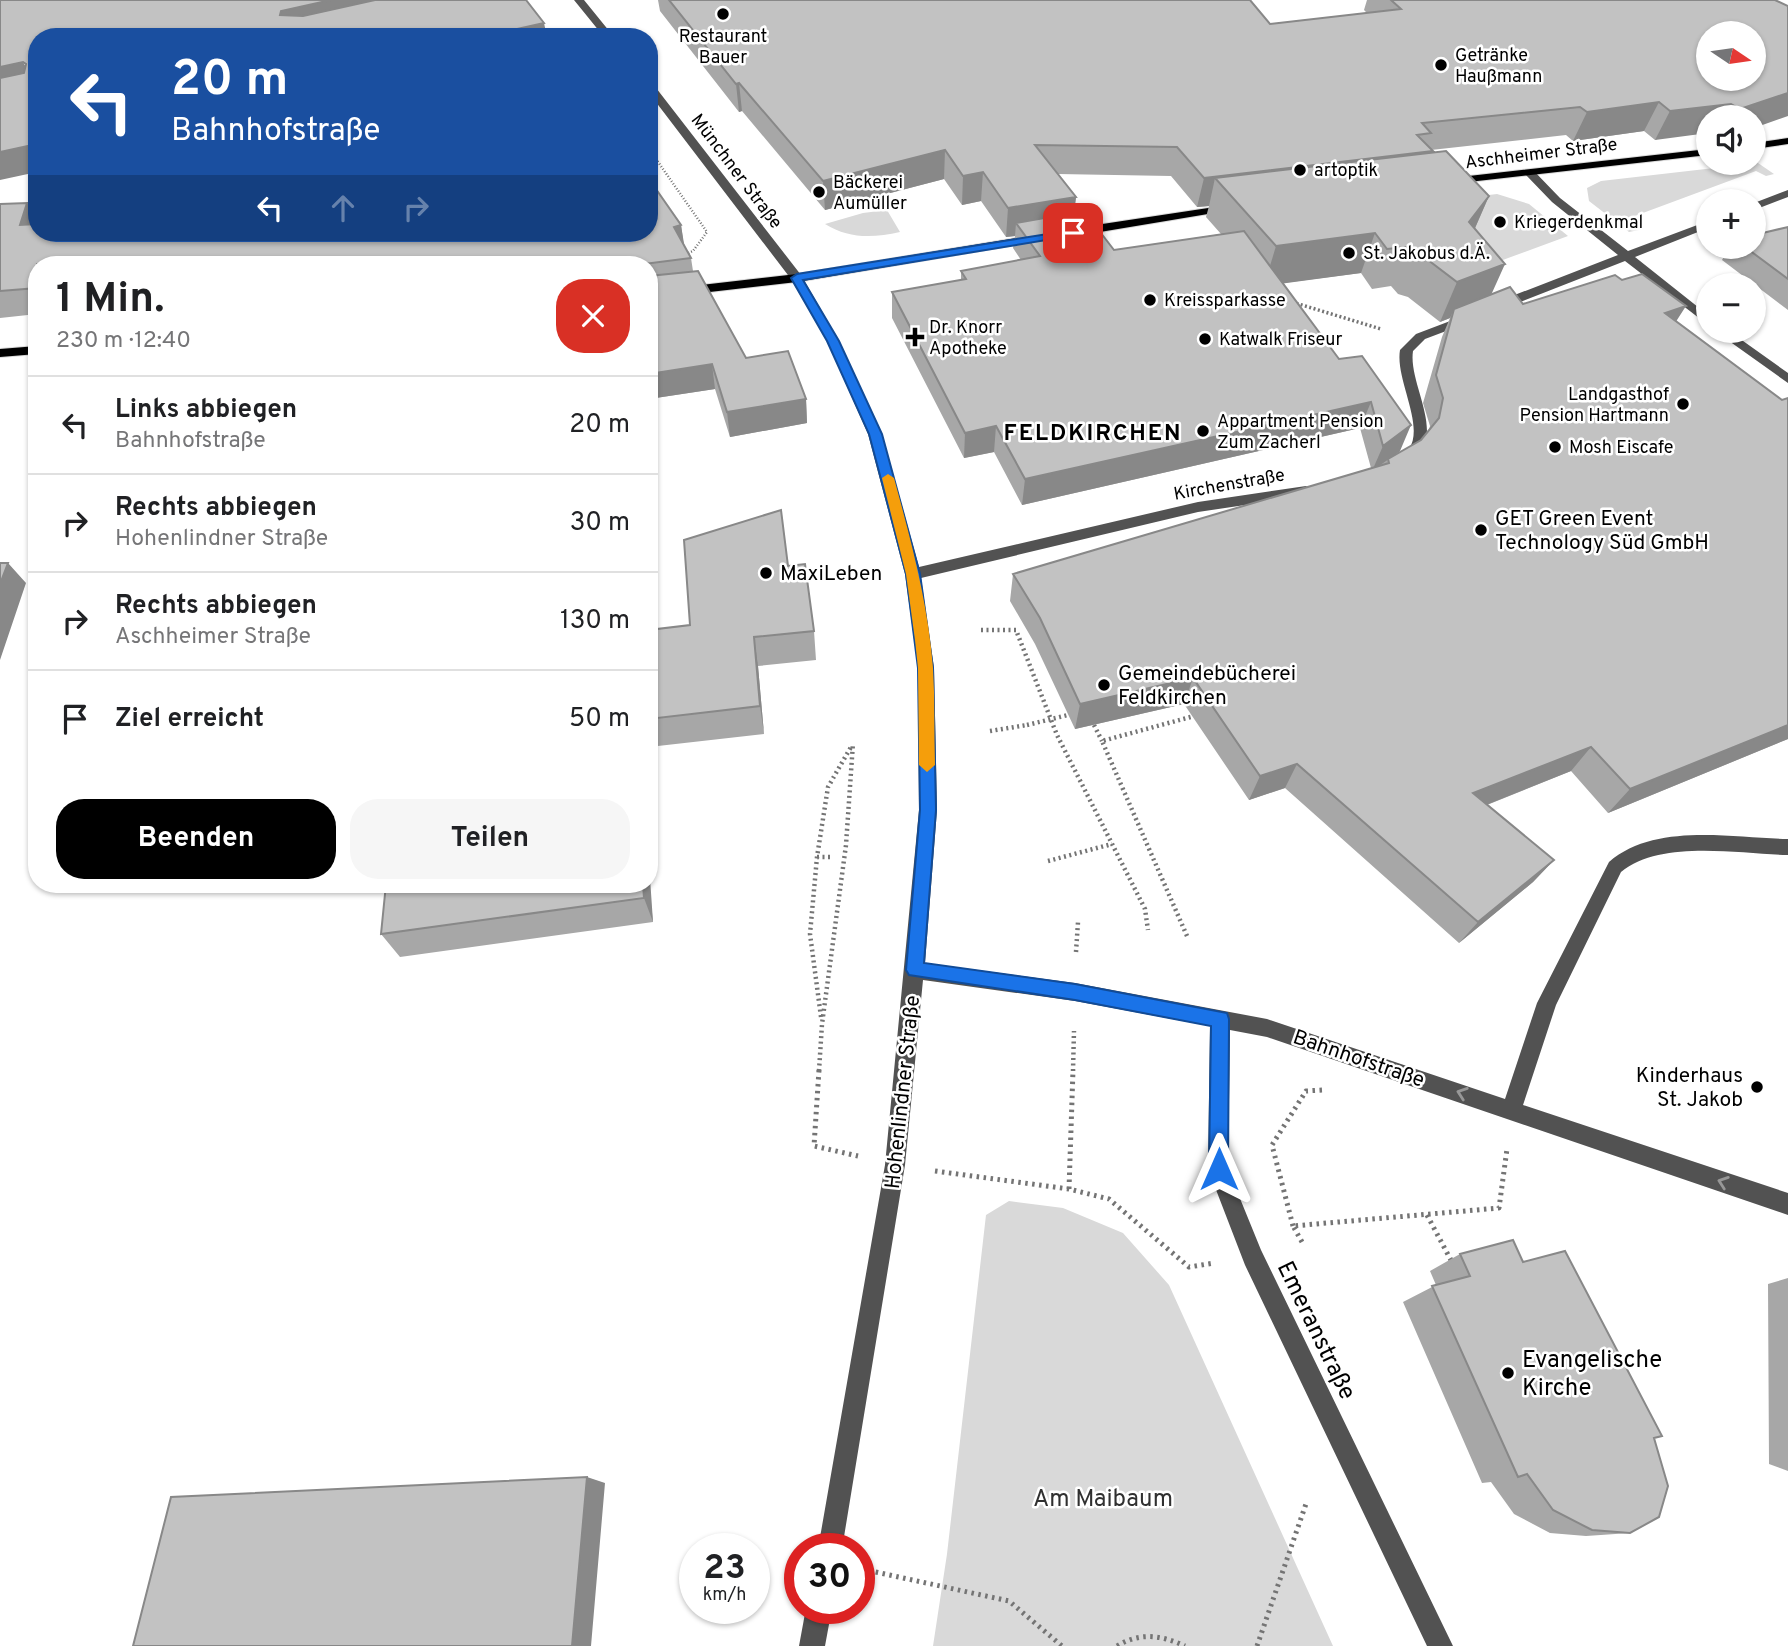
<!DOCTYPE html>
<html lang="de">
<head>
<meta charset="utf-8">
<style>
	:root { --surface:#fff; --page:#f6f6f6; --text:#202124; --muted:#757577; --line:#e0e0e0; --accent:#000 }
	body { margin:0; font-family:Overpass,sans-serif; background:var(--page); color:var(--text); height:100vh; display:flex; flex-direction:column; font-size:26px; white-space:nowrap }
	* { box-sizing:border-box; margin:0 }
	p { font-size:23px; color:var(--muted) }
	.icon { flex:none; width:38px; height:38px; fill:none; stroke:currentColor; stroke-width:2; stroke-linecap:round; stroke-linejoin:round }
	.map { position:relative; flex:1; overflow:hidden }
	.details { position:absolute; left:28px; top:256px; width:630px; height:637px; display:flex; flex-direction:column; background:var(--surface); border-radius:28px; box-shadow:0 2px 5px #0004 }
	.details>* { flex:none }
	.guide { position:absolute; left:28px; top:28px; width:630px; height:214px; border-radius:28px; box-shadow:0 2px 5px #0004; background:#1a4fa0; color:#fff; overflow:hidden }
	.needle { width:46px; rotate:103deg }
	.controls { position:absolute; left:1696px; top:21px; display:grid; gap:14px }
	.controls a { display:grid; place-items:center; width:70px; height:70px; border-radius:50%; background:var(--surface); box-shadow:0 2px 5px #0004; font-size:35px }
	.speed { position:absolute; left:679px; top:1533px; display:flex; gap:14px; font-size:35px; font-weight:700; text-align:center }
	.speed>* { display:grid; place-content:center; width:91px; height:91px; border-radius:50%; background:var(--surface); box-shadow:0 2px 5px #0004; line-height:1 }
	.speed small { font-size:18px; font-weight:400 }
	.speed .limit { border:10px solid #d22; background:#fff; color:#111 }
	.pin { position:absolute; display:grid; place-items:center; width:60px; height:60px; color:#fff; margin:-30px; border-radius:14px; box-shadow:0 4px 10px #0006 }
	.me { position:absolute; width:77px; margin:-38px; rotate:0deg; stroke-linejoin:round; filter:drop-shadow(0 0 5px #0008) }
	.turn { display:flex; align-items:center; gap:24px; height:147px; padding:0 28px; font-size:32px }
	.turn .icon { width:91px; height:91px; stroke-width:2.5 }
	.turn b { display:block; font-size:49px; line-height:60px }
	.lanes { display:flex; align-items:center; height:66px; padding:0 28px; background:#0003; justify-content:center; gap:35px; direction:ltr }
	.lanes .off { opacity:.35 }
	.round { display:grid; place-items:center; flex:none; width:74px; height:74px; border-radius:28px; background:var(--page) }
	.summary { display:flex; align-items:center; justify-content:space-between; height:119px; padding:0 28px }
	h1 { font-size:42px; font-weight:700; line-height:52px }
	.primary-button { display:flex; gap:14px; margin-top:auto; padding:14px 28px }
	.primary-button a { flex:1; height:80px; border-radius:28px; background:var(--accent); color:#fff; font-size:28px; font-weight:700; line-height:80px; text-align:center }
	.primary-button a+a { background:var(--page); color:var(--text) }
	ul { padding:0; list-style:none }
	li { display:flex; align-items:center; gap:21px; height:98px; padding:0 28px; border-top:2px solid var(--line) }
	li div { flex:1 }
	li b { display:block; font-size:26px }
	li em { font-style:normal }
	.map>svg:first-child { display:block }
</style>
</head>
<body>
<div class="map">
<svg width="1788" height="1646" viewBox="0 0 1788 1646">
	<rect width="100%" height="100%" fill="#fff"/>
	<path fill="#d9d9d9" d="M1758,163L1774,174L1766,176L1756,171L1624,220L1639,230L1629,232L1589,201L1587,188L1601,181Z
		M1497,194L1529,204L1568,236L1481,268L1406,205Z
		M887,210L900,232C873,238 849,239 825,224L863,213Z
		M1009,1201L1063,1208L1123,1233L1169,1285L1333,1646H933L947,1554L986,1215Z"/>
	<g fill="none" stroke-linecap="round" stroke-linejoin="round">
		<defs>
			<path id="major" d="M1788,138V144L1754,149V143Z
				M1708,149V155L1451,184L1445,181L1451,178Z
				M1228,205L1232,206V210L1076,236L1070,232L1076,228Z
				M1035,235L1041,239L1039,241L797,282L649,299V291L797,274Z
				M37,346V354L0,357V349Z"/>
		</defs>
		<use href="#major" stroke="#dbdbdb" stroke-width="2"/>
		<path stroke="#747474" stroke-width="2.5" stroke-dasharray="1 2" stroke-linecap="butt" d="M649,149L707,232L693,251L686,254"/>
		<path stroke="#747474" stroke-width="3.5" stroke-dasharray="2 2.5" stroke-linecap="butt" d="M1292,302L1381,329"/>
		<path stroke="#747474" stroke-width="4.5" stroke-dasharray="2 3.5" stroke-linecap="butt" d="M981,630H1016L1057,735L1145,909L1148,930
			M1094,725L1102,741
			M990,731L1027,725
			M817,857H831
			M1048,861L1112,844
			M1187,936L1102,741L1198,715
			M1076,952L1078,922
			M821,1017L810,934L817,857L828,787L851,747
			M819,1071L822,1024L846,845L853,743
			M1073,1071L1074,1031"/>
		<path stroke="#747474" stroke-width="5" stroke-dasharray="2.5 4.5" stroke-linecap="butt" d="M819,1070L814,1146L858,1156
			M935,1171L1069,1189L1109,1199L1189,1267L1214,1263
			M1069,1189L1073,1070
			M1427,1215L1453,1264
			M1293,1226L1272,1145L1306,1091L1323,1090
			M1302,1242L1293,1226L1499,1208L1507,1149
			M862,1569L1009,1601L1062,1646
			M1117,1646C1140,1632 1161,1635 1185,1646
			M1257,1646L1307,1501"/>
		<path fill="#525252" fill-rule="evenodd" d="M574,0H584L614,37H604Z
			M649,83L653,84L801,275L839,341L882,434L919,567L1198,502L1306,486L1313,491L1306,496L1198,512L921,578L934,668L937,810L925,963L1075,983L1267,1019L1505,1099L1537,1003L1609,862C1655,822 1732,838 1788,839V855C1739,854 1661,839 1621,872L1556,1005L1523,1105L1788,1193V1215L1267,1037L1230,1030L1228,1169L1261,1250L1453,1646H1427L1245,1265L1208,1169L1210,1026L1075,1001L923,980L905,1165L842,1549H818L885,1165L919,810L918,668L905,574L868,434L827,341L791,279L649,93Z
			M1525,170H1533L1560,198L1628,251L1708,221V228L1635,257L1708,315V325L1625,261L1502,309H1494V303L1618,255L1552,202L1525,174Z
			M1788,190V197L1754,210V203Z
			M1466,315L1470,316V322L1425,339L1413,351C1408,384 1446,433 1414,460C1408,464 1406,465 1399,463L1397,460C1400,456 1406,453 1409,449C1425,425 1395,379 1400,350L1416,334Z
			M1715,331H1729L1788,373V383Z
			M806,1608H832L825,1646H799Z"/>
		<use href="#major" fill="#000" fill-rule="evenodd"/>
		<path stroke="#747474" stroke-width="4.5" stroke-dasharray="2 3.5" stroke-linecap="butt" d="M1027,725L1068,715"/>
	</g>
	<path fill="#a7a7a7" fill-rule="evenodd" d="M658,0H1250L1270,24L1367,13L1364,10L1367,0H1775L1754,117H1708L1655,140L1644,131L1573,141L1566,135L1431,150L1432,153L1489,196L1475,228L1491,294L1523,304L1676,321L1788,739L1608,813L1571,771L1487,805L1554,860L1533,882L1459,943L1285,788L1249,800L1184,704L1075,729L1035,644L1010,601L1013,574L1371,468L1360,428L1022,505L994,452L964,458L892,318V292L961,280V271L1021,260L1013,248L1015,236L1006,237L981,201L962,205L944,179L825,210L742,111L739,112L660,11ZM1058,174L1171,176L1197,207L1209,206L1206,217L1221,234L1114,250L1074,213L1076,197ZM1361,273L1372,289L1391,286L1398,294L1408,297L1440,322L1450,318L1442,337L1423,403L1430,426L1429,430L1421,440L1392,457L1400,451L1362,356L1339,359L1283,283Z
		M27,203L37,217V233L681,225L684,247L691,258L693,271L746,358L806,399L807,423L730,437L715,389L649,399V264H37V314L0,318V204Z
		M1788,227V310L1722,260L1730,247H1754Z
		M788,566L814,631L816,660L758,666L764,734L649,747V630L690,625Z
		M649,884L653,922L400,957L381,934Z
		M1460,1254L1523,1262L1654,1438L1630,1533L1586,1536L1550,1533L1514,1514L1491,1482L1482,1483L1403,1302L1436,1285L1430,1271Z
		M1788,1278V1471L1769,1464L1768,1284Z"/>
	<path fill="#888" d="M331,0H443L290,37L280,15L281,11Z
		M544,23L547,37H481Z
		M23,62L36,85L0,94V67Z
		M739,83L742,111L739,112L736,84Z
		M1788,93V116L1754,128V117H1735L1740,109Z
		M1659,102L1644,131L1573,141L1587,112Z
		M1731,104L1723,117H1708V133L1655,140L1670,111Z
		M37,144V172L0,180V152Z
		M945,150L944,179L825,210L823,181Z
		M1433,151L1422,180L1215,178L1209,206L1197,207L1204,178Z
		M983,172L981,201L962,205L963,176Z
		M1489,196L1472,235L1469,222Z
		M1076,197L1072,227L1016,223L1015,236L1006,237L1008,208Z
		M27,203L37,217V233L20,225Z
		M681,225L685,250L674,227Z
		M1375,233L1361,273L1264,286L1276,246Z
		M1505,264L1487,304L1454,309L1450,318L1440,322L1457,282Z
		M1686,306L1668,334L1665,313Z
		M712,364L715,389L649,399V374Z
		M806,399L807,423L730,437L727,412Z
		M1371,402L1360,428L1022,505L1025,479Z
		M1411,425L1400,451L1372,471L1383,446Z
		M996,426L994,452L964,458L965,433Z
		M8,563L26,583L0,660V584Z
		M754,637L758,666L764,734L760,706Z
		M1193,678L1184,704L1075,729L1080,704Z
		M1788,725V739L1608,813L1630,789Z
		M1591,747L1571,771L1456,817L1473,793Z
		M1297,764L1285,788L1249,800L1260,776Z
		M1554,860L1533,882L1459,943L1478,922Z
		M649,863L653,922L644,898L643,884H649Z
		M587,1477L605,1483L591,1646H572Z"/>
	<path fill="#c2c2c2" stroke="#888" stroke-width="2" fill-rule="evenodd" d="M0,0H331L281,11L280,15L303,16L375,0H526L544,23L481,37H37V144L0,152V78L24,73L26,64L23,62L0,67Z
		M669,0H1250L1270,24L1401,9L1391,0H1775L1788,6V93L1740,109L1731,104L1670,111L1659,102L1587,112L1580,107L1422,123L1431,133L1417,135L1433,151L1204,178L1177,147L1035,145L1076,197L1008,208L983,172L963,176L945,150L823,181L739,83L736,84ZM1708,33H1754V79H1708Z
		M1446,151L1489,196L1469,222L1505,264L1457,282L1424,257L1413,255L1406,247L1387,249L1375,233L1276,246L1215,178Z
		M649,179L681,225L674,227L691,258L644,264H37V288L0,291V204L27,203L20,225L37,224V233H649Z
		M1084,211L1114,250L1244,231L1339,359L1362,356L1411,425L1383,446L1371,402L1025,479L996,426L965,433L892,292L966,279L961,271L1040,256L1016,223Z
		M1788,227V279L1745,247H1754V235Z
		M698,271L746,358L788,351L806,399L727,412L712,364L649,374V276Z
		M1642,274L1686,306L1665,313L1782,400L1788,398V725L1630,789L1591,747L1473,793L1554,860L1478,922L1297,764L1260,776L1193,678L1080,704L1040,618L1013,574L1389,463L1388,459L1421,440L1439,418L1443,398L1436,375L1454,309L1510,287L1523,304L1615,275L1622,280Z
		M781,510L788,566L805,564L814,631L754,637L760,706L649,719V630L690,625L684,540Z
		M0,563H8L0,584Z
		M386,884H643L644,898L381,934Z
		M1513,1240L1523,1262L1565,1251L1662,1436L1654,1438L1668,1486L1659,1517L1630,1533L1592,1530L1553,1510L1527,1474L1518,1477L1432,1286L1470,1276L1460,1254Z
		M587,1477L572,1646H133L171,1497Z"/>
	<defs><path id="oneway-chevron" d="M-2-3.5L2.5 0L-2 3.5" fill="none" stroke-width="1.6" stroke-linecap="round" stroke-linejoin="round" transform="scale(1.75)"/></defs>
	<g stroke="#979797">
		<use href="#oneway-chevron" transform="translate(1462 1093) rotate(-161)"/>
		<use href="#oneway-chevron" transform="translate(1723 1182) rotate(-161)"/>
	</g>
	<path fill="#1a73e8" stroke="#114b97" stroke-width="2" d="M1073,230L1077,231V235L803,280L839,341L882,434L920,574L933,668L936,810L924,963L1075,984L1227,1013L1229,1019L1228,1169L1225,1176L1219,1179L1212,1176L1209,1169L1211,1026L1075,1000L909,975L906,970L920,810L918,668L906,574L869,434L827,341L791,278L797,274Z"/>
	<path fill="#f59e0b" d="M888,474L894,478C911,541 928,603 933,668C935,700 934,733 935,765L927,772L919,765L918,668L915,640L906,574L882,478Z"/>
	<g fill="#000" stroke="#fff" stroke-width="2.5">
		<circle cx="723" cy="14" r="7"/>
		<circle cx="1441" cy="65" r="7"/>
		<circle cx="1300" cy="170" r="7"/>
		<circle cx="819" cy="192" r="7"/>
		<circle cx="1500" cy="222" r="7"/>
		<circle cx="1349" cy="253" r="7"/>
		<circle cx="1150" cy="300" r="7"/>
		<path d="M911.5 326.5h7v7h7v7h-7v7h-7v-7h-7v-7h7z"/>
		<circle cx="1205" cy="339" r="7"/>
		<circle cx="1683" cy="404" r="7"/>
		<circle cx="1203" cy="431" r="7"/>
		<circle cx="1555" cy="447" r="7"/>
		<circle cx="1481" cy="530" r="7"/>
		<circle cx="766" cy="573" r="7"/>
		<circle cx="1104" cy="685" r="7"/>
		<circle cx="1757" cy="1087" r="7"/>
		<circle cx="1508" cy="1373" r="7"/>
	</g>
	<g text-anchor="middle" stroke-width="5" stroke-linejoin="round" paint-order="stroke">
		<g font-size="18" fill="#000" stroke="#fff" text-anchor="start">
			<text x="723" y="42" text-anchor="middle">Restaurant<tspan x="723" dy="21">Bauer</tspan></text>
			<text x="1455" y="61">Getränke<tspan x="1455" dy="21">Haußmann</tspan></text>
			<text x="1314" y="176">artoptik</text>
			<text x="833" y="188">Bäckerei<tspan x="833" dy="21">Aumüller</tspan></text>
			<text x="1514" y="228">Kriegerdenkmal</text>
			<text x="1363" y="259">St. Jakobus d.Ä.</text>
			<text x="1164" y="306">Kreissparkasse</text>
			<text x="929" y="333">Dr. Knorr<tspan x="929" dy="21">Apotheke</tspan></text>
			<text x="1219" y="345">Katwalk Friseur</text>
			<text x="1669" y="400" text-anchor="end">Landgasthof<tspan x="1669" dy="21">Pension Hartmann</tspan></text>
			<text x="1217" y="427">Appartment Pension<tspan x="1217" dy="21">Zum Zacherl</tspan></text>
			<text x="1569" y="453">Mosh Eiscafe</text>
		</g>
		<g font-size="18" fill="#000" stroke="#fff">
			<text transform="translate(1541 153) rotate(-7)" y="6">Aschheimer Straße</text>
			<text transform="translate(737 171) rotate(53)" y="6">Münchner Straße</text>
			<text transform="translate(1229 484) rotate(-10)" y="6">Kirchenstraße</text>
		</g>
		<g font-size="21" fill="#000" stroke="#fff" text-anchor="start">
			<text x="1495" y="525">GET Green Event<tspan x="1495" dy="24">Technology Süd GmbH</tspan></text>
			<text x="780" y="580">MaxiLeben</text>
			<text x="1118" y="680">Gemeindebücherei<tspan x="1118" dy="24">Feldkirchen</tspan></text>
			<text x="1743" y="1082" text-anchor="end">Kinderhaus<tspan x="1743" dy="24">St. Jakob</tspan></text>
		</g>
		<g font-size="21" fill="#000" stroke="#fff">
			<text transform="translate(1359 1058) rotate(19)" y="7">Bahnhofstraße</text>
			<text transform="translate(902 1092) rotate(-84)" y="7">Hohenlindner Straße</text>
		</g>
		<g font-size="23" font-weight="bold" letter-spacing="2" fill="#000" stroke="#fff">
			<text x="1093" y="440">FELDKIRCHEN</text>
		</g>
		<g font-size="24" fill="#000" stroke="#fff">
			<text transform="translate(1317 1330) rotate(64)" y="8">Emeranstraße</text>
		</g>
		<g font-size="24" fill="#000" stroke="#fff" text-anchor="start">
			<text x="1522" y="1367">Evangelische<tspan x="1522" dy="28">Kirche</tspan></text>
		</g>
		<g font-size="24" fill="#303030" stroke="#fff">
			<text x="1103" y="1506">Am Maibaum</text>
		</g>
	</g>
</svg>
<div class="controls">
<a><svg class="needle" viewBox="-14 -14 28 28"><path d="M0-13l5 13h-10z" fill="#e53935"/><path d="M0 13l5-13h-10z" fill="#757577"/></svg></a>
<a><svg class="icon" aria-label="sound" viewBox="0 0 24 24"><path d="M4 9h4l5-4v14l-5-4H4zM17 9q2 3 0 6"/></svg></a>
<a>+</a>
<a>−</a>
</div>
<div class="speed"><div>23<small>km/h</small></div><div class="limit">30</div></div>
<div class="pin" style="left:1073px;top:233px;background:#d93025"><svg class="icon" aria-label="arrive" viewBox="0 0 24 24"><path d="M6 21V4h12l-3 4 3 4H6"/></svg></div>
<svg class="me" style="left:1219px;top:1169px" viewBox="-20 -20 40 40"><path d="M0-17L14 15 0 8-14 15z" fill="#1a73e8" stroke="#fff" stroke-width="4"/></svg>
<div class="guide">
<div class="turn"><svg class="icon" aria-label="left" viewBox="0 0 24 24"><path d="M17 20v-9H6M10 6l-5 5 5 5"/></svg><div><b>20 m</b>Bahnhofstraße</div></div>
<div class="lanes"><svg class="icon" aria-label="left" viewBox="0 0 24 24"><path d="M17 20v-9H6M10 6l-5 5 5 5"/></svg><svg class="icon off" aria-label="ahead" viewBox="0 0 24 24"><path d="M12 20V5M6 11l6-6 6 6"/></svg><svg class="icon off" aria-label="right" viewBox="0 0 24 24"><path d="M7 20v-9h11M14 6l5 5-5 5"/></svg></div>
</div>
<section class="details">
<div class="summary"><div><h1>1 Min.</h1><p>230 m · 12:40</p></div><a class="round" style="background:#d93025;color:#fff"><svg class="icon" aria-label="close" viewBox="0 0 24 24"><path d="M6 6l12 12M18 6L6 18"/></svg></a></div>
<ul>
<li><svg class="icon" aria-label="left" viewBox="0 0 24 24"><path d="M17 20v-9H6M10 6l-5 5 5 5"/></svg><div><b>Links abbiegen</b><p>Bahnhofstraße</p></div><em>20 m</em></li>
<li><svg class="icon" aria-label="right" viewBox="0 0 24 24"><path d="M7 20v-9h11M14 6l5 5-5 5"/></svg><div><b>Rechts abbiegen</b><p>Hohenlindner Straße</p></div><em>30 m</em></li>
<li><svg class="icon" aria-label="right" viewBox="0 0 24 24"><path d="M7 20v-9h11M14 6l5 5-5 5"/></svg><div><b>Rechts abbiegen</b><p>Aschheimer Straße</p></div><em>130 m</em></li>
<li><svg class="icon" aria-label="arrive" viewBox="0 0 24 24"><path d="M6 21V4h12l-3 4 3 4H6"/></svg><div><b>Ziel erreicht</b></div><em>50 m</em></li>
</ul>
<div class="primary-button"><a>Beenden</a><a>Teilen</a></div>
</section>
</div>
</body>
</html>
